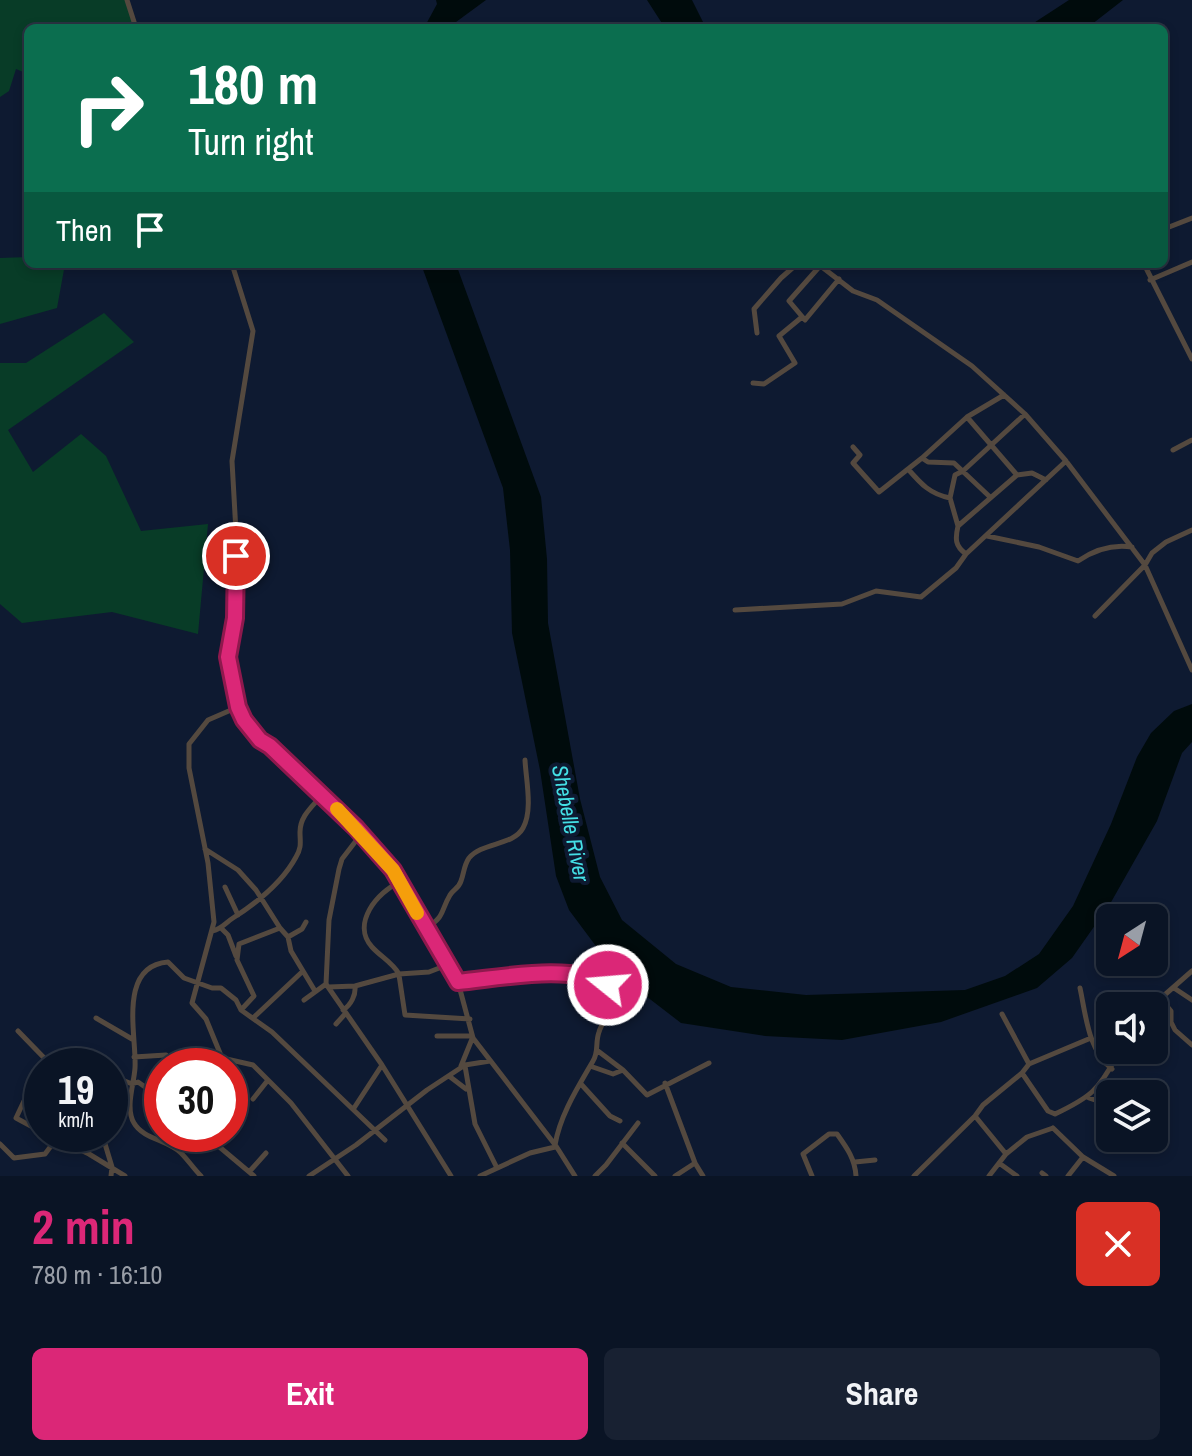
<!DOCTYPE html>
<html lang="en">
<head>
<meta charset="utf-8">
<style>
	:root { --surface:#0a1425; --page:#182132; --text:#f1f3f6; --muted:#999ea7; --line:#2a3342; --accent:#db2777 }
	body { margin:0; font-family:"Archivo Narrow",sans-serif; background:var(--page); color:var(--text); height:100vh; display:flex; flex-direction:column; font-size:30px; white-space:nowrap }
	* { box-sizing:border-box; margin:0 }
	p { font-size:26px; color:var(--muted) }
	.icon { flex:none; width:44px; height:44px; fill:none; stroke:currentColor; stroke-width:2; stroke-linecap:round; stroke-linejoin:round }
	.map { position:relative; height:1176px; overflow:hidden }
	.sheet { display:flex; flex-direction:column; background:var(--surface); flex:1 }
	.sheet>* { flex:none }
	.guide { position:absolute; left:24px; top:24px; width:1144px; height:244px; border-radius:12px; box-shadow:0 4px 12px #0003,0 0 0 2px var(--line); background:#0b6e4f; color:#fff; overflow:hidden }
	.needle { width:52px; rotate:216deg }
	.tools { position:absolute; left:1096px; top:904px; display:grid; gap:16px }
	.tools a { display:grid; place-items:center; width:72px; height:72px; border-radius:12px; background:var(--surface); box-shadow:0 4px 12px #0003,0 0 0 2px var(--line); font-size:40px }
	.speed { position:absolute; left:24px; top:1048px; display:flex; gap:16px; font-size:40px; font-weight:700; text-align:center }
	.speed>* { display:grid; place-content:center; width:104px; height:104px; border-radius:50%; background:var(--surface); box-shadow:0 4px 12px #0003,0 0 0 2px var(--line); line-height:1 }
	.speed small { font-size:20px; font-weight:400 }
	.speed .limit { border:12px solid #d22; background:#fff; color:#111 }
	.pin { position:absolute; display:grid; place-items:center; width:68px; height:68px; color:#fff; margin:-34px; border:4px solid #fff; border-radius:50%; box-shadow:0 2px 8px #0007 }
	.me { position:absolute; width:88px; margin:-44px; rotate:287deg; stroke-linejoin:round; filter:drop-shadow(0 0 6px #0008) }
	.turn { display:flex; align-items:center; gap:28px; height:168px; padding:0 32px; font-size:36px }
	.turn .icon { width:104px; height:104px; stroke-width:2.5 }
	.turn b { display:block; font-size:56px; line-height:68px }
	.then { display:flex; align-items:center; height:76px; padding:0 32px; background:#0003; gap:16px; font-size:30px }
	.round { display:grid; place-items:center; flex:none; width:84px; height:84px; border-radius:12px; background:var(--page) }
	.summary { display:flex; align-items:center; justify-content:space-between; height:136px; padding:0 32px }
	h1 { font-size:48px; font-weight:800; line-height:60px; color:var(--accent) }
	.primary-button { display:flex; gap:16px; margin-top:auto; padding:16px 32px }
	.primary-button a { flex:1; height:92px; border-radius:12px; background:var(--accent); color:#fff; font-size:32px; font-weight:800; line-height:92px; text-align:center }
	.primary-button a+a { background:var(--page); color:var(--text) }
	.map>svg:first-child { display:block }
</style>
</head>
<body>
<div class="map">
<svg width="1192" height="1176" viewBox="0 0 1192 1176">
	<rect width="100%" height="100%" fill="#0e1a31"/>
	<path fill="#083c27" d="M0,0H127L136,28H28V74L16,69L9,91L0,97Z
		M28,257V264H65L57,308L0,324V258Z
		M104,313L134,342L8,430L33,472L81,434L106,456L141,531L208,524L198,634L112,612L22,623L0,604V363H26Z"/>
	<path fill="#000b0c" d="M436,0H486L456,22L454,28H424L437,4Z
		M647,0H692L706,28H665Z
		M1069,0H1123L1087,28H1026Z
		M421,264H456L541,497L547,559L548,623L580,799L600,877L622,920L676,964L731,987L806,995L965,990L1005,976L1039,954L1073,906L1111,824L1137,757L1151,733L1174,711L1192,704V742L1182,753L1157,821L1110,904L1072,958L1037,988L941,1022L842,1040L765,1036L681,1023L616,973L569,910L556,876L540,770L512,633L510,550L503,488Z"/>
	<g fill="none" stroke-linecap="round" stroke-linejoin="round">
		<path stroke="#54493f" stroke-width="5" d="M127,0L136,28
			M1164,229L1192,218
			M232,264L253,331L232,461L236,532L235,618L228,657L238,707L244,720L260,740L270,746L356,828L393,870L458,982L473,1038L556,1146L575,1176
			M818,264L853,291L877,300L972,366L1025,414L1066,461L1145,565L1192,670
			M1144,264L1192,359
			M820,266L789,301L805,320L839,279
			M1150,280L1192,262
			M757,333L754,309L781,278L797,264
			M753,383L764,384L795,363L779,336L802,317
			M967,417L1004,395
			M853,447L860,455L853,463L879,492L908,469
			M1173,450L1192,440
			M922,458L908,469C921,484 930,494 950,498L958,526
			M1017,475L1032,473L1046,480
			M950,498L955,475L963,471L1025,414
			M987,536L1039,547L1078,561C1094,550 1112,544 1132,547
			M966,554C955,546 955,539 958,526L1017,475L967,417L922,458L928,462L954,463L990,497
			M735,610L842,604L876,591L921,597L956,568L966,554L1066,461
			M1095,616L1145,565L1152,553L1166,542L1192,530
			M238,707L208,720L189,744V768L208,863L214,922L192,1003L206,1019L222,1058L253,1065L291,1103L348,1176
			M362,833L342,859L339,869L329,920L326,984L382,1065L451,1176
			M205,849L238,870L256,890L280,928
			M225,887L238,915
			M306,922L302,929L288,937L291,951L315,991
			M426,928C445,917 440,912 450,895C454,889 459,888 461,881C464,873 464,865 469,858C482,842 513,846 523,828C533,810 526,780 525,760
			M222,929L228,935L236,956
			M212,931C222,929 225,923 233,918C258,902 282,883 296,857C302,847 300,842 300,832C300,816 312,807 322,795
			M399,974C392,962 381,957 372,947C351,924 377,892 400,882
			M399,975L405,1015L470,1019
			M458,982C487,980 609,957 613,998C614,1010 602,1021 599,1032C595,1043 599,1051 593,1061C578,1087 560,1115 555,1145
			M329,987L355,986L399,974L429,972L447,965
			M1080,988C1086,1016 1088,1050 1112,1069
			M1174,988L1192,1000
			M1161,999L1171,1011V1022L1175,1030L1192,1045
			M304,1000L326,984
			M1152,1006L1192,971
			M241,1010L254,996L237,960L239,944L280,928L288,937
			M343,1010C351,1005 356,995 355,986
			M1002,1014L1029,1064
			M96,1018L132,1039
			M253,1018L303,971
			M336,1024L345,1014
			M18,1031L52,1066
			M437,1036H472
			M598,1051L623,1070
			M134,1057L166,1055
			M461,1066L472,1039
			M465,1066L475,1124L497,1168
			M590,1066L613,1074L623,1070L647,1095L709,1063
			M1022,1073L1048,1111L1055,1114
			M110,1075L132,1084L138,1082L162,1099
			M449,1076L466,1089
			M665,1083L695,1163L675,1176
			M581,1084L610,1116L620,1121
			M1089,1098L1098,1101
			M253,1099L268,1080
			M24,1101L16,1118L42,1132
			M354,1108L382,1065
			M1055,1114C1097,1094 1097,1089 1121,1050
			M975,1116L1006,1154
			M1053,1128L1083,1157L1114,1176
			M47,1134L89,1154L125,1176
			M102,1134L112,1167L111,1176
			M204,1134L254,1176
			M622,1143L655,1176
			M0,1144L14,1158L45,1154L57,1138L66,1134
			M855,1162L875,1160
			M695,1163L703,1176
			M999,1163L1017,1176
			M249,1172L266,1153
			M1042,1173L1046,1176
			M201,1176C194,1169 188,1160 181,1153C168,1140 143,1139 134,1123C125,1108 134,1084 135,1068C137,1037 117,966 168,962L184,978L212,988H221L236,1000L241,1010L272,1032L385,1140
			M309,1176L356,1145L427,1090L465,1065L490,1061
			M480,1176L530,1153L555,1147
			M595,1176L606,1165L638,1123
			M812,1176L803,1154L829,1134H837C847,1148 855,1159 856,1176
			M914,1176L975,1116L983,1105L1022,1073L1029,1064L1091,1038
			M989,1176L1006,1154L1027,1137L1053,1128
			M1068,1176L1083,1157"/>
	</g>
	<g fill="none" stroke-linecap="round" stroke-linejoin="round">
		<defs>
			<path id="route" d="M236,556L235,618L228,657L238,707L244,720L260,740L270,746L356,828L393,870L458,982C500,978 572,963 608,985"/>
		</defs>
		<use href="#route" stroke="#8e194d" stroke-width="20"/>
		<use href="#route" stroke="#db2777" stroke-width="14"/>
		<path stroke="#f59e0b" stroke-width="14" d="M337,809L393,870L417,913"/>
	</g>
	<g text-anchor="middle" stroke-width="8" stroke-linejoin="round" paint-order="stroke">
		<g font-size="22" font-style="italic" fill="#44dfe5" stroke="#0e1a31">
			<text transform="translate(571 823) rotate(79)" y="8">Shebelle River</text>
		</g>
	</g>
</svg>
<div class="tools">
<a><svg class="needle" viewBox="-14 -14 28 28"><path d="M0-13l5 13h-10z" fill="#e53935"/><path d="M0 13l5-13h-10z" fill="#999ea7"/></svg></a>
<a><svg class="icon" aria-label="sound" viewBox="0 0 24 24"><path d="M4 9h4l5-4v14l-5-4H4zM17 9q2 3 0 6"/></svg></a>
<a><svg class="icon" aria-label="layers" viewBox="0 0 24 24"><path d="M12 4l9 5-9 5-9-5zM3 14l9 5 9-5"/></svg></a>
</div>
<div class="speed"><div>19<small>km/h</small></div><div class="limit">30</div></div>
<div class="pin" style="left:236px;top:556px;background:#d93025"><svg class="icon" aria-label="arrive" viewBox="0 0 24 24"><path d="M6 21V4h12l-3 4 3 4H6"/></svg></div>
<svg class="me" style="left:608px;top:985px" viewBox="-20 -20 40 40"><circle r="17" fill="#db2777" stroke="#fff" stroke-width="3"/><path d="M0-11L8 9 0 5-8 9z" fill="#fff"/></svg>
<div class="guide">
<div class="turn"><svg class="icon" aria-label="right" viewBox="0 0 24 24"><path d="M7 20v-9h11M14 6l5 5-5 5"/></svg><div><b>180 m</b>Turn right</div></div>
<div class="then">Then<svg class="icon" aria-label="arrive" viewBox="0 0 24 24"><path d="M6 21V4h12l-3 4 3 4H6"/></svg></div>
</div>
</div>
<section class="sheet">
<div class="summary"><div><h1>2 min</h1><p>780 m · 16:10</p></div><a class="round" style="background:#d93025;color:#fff"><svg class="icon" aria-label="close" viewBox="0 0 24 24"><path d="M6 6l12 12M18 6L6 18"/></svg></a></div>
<div class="primary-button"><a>Exit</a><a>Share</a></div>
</section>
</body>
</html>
